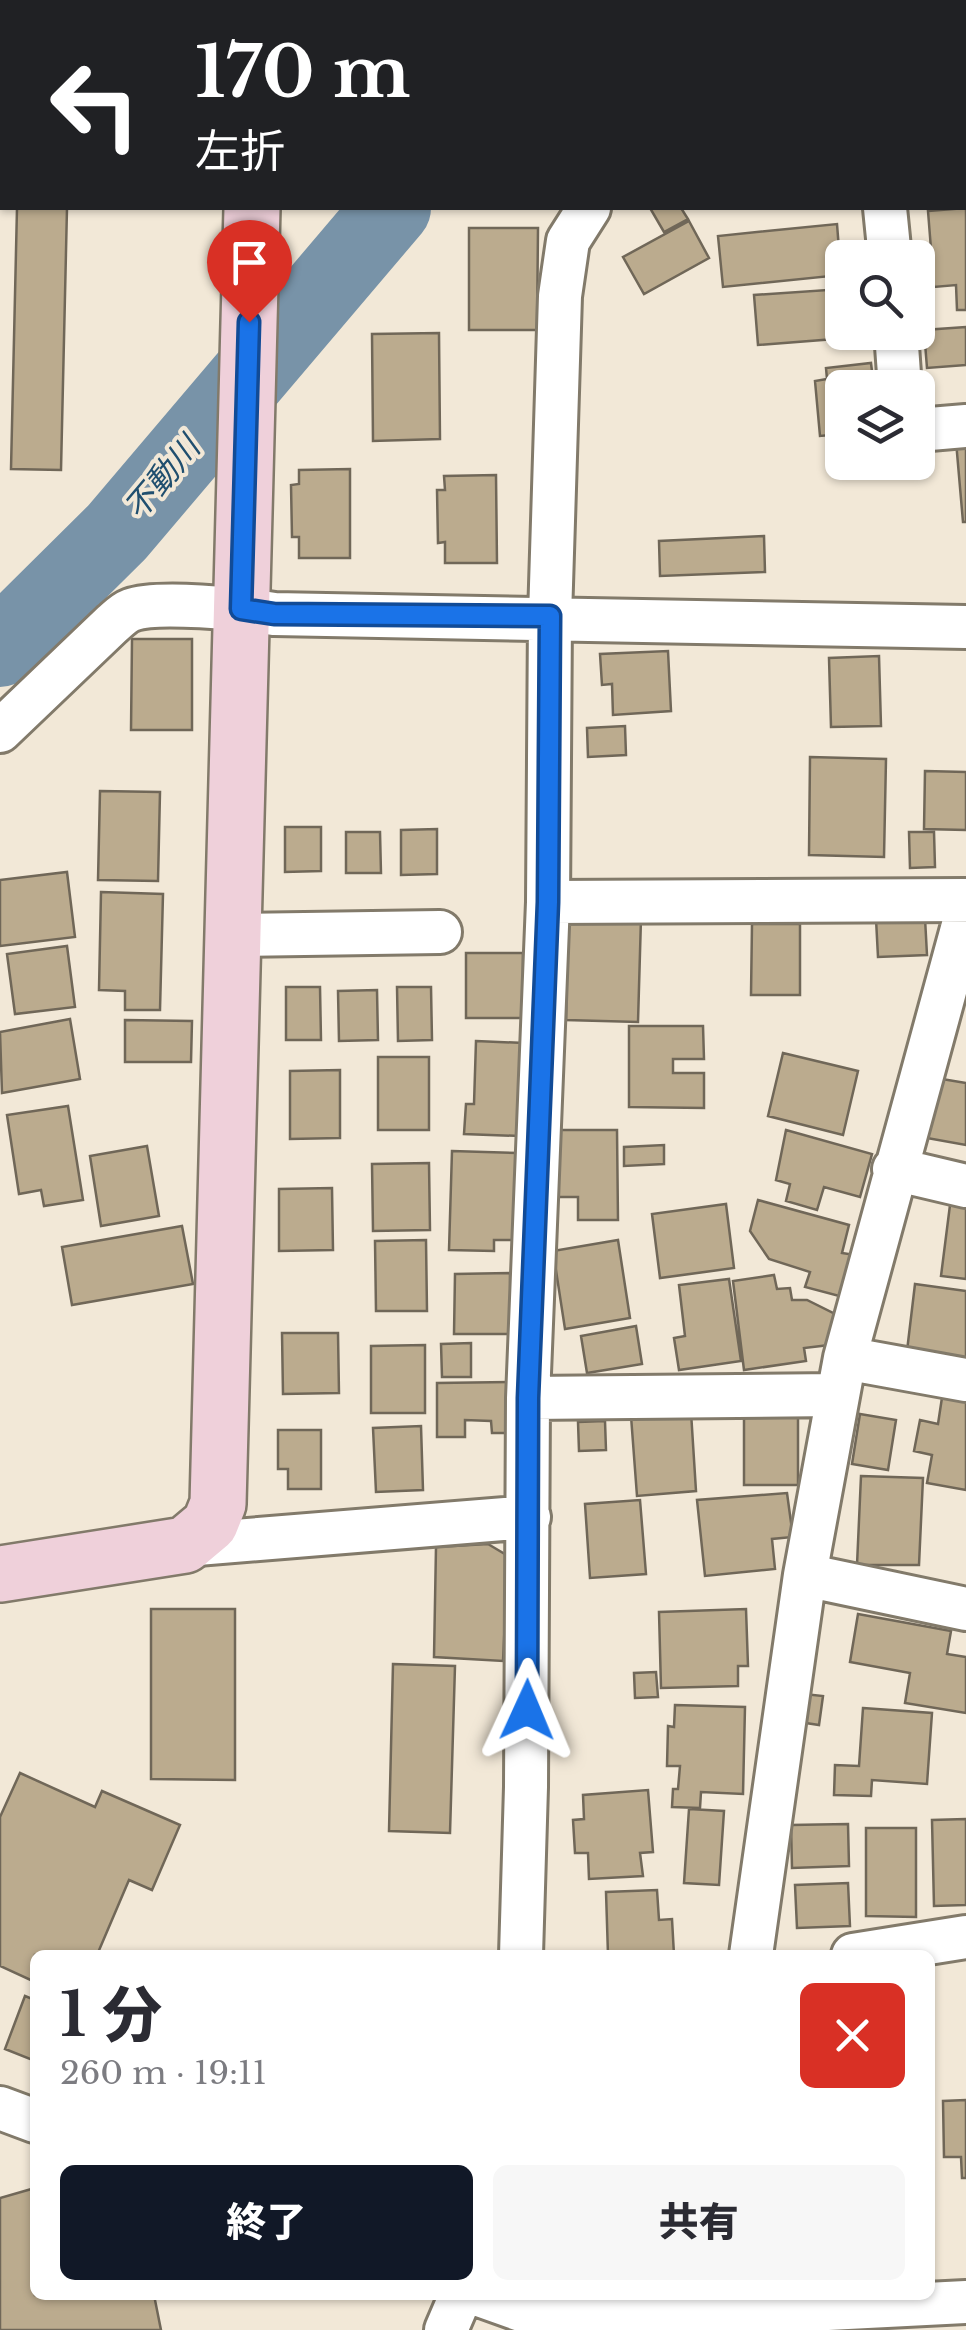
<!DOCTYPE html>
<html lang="ja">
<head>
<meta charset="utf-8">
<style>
	:root { --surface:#fff; --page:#f7f7f7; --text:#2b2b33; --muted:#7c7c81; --accent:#111827 }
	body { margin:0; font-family:"Libre Baskerville","Noto Sans JP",serif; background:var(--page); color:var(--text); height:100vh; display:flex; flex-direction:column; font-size:38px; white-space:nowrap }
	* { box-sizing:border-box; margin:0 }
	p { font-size:32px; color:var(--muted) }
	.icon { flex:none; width:55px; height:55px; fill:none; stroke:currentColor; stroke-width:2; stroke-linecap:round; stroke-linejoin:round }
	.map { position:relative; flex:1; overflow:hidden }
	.side { position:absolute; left:30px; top:1950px; width:905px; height:350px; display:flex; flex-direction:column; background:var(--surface); border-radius:15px; box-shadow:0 2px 8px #0004 }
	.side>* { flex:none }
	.banner { position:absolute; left:0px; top:0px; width:968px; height:210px; box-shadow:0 2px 8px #0004; background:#202124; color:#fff; overflow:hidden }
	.buttons { position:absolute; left:825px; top:240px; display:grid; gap:20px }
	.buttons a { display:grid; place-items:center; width:110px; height:110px; border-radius:15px; background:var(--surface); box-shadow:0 2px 8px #0004; font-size:50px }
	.pin { position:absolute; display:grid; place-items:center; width:85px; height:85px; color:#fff; margin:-102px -42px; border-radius:50% 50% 50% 0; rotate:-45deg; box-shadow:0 0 10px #0007 }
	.pin .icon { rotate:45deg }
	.me { position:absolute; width:110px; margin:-55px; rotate:1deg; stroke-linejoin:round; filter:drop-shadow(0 0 8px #0008) }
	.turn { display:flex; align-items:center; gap:35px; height:210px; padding:0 30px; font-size:45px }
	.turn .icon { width:130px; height:130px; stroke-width:2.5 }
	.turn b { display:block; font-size:70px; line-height:85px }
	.round { display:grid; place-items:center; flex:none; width:105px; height:105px; border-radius:15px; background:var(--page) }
	.summary { display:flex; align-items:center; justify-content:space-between; height:170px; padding:0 30px }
	h1 { font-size:60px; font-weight:800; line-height:75px }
	.action { display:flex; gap:20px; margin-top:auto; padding:20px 30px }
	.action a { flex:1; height:115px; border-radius:15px; background:var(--accent); color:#fff; font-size:40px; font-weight:800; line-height:115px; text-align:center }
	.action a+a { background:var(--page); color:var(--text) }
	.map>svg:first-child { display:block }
</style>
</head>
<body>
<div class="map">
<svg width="966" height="2330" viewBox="0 0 966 2330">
	<rect width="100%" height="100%" fill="#f2e8d7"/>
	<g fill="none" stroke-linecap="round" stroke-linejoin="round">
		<path stroke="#7893a8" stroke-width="78" d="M603,2L608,0
			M0,648L117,532L392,208"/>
	</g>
	<path fill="#bbab8e" stroke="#706758" stroke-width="2.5" d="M17,208H67L61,470L11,469Z
		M650,208H681L688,219L664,232Z
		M966,208V310H957L956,285L934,287L928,211Z
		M689,221L709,258L644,294L623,257Z
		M837,224L841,275L723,287L718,236Z
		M469,228H538L537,330H469Z
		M842,289V332H847V338L758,345L754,295Z
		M966,327V365L927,368L924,330Z
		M439,333L440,439L373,441L372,334Z
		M871,363L874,388H842V434L820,436L815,381L827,379L826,368Z
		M966,440V522H963L956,441Z
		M350,469V558H299V537H292L291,485L299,484V470Z
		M496,475L497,563H445V542L438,543L437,490H445L444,476Z
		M764,536L765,572L660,576L659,541Z
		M132,639H192V730H131Z
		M668,651L671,711L613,715L612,684L602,685L600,654Z
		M879,656L881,726L831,727L829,658Z
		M625,726L626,755L588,757L587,728Z
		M810,757L886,759L884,857L809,855Z
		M925,771L966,772V830L924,829Z
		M100,791L160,792L158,881L98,880Z
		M285,827H321V871L285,872Z
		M437,829V874L401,875V830Z
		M346,832H380L381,873H346Z
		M909,832H934L935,867L910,868Z
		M67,872L75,937L0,946V880Z
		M101,892L163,894L160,1010H125V991L99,990Z
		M568,916L641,918L638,1022L566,1020Z
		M925,918L927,955L878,957L876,919Z
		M752,924H800V995H751Z
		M67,946L75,1007L15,1014L7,954Z
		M466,953H523V1018H466Z
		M286,987H320L321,1040H286Z
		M397,987H431L432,1040L398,1041Z
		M377,990L378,1040L339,1041L338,991Z
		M70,1019L80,1079L2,1093L0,1032Z
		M125,1020L192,1021L191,1062H125Z
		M629,1026H703L704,1059H673V1073H704V1108L629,1107Z
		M476,1041L524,1043L520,1136L464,1134L466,1104H474Z
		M783,1053L858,1071L843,1135L768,1116Z
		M378,1057H429V1130H378Z
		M340,1070V1138L290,1139V1071Z
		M936,1078L966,1083V1145L927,1138Z
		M68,1106L83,1200L44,1206L41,1190L19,1194L7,1115Z
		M557,1130H617L618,1220H578V1197H558Z
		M786,1130L872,1154L860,1197L824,1187L817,1210L786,1201L790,1184L776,1180Z
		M664,1145V1164L624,1166V1147Z
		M147,1146L159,1216L101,1226L90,1156Z
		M452,1151L519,1153L518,1240H494V1251L449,1250Z
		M429,1163L430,1230L373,1231L372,1164Z
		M332,1188L333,1250L279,1251V1189Z
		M758,1200L849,1225L842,1253L855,1255L843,1297L805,1287L810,1272L769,1259L750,1231Z
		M726,1204L734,1268L660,1278L652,1214Z
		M950,1205L966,1208V1279L941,1276Z
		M182,1226L193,1284L72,1305L62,1247Z
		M426,1240L427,1311H376L375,1241Z
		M618,1240L630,1318L565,1329L553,1251Z
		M510,1273L511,1334H454L455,1274Z
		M774,1275L777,1289L790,1288L792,1300H807L835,1314L829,1345L804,1348L806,1361L744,1370L733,1281Z
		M729,1279L741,1361L679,1370L674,1338L685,1336L679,1285Z
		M915,1284L966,1291V1359L907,1351Z
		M636,1326L642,1364L587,1373L581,1336Z
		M282,1333H338L339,1393L283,1394Z
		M471,1343V1377H442L441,1344Z
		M425,1345V1413H371V1346Z
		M515,1382L516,1433H492L491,1421L465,1420V1437H437V1383Z
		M943,1391L966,1395V1490L927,1483L932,1455L914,1451L920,1420L938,1424Z
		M691,1412L696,1491L637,1496L631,1416Z
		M744,1412H798V1485H744Z
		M860,1414L896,1420L888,1470L852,1464Z
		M605,1421L606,1450L579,1451L578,1422Z
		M421,1426L423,1490L376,1492L373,1428Z
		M278,1430H321V1489H288V1469H278Z
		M861,1476L923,1478L919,1565H857Z
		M787,1493L793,1537L772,1539L775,1569L705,1576L697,1500Z
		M640,1500L646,1574L590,1578L585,1504Z
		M488,1544L508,1556L503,1661L434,1657L436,1547Z
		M151,1609H235V1780L151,1779Z
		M746,1609L748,1666H738V1686L661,1688L659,1612Z
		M858,1614L951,1631L947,1654L966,1657V1713L905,1703L910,1673L850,1662Z
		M393,1664L455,1666L450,1833L389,1831Z
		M656,1672L658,1697L635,1698L634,1673Z
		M804,1694L823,1696L819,1725L799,1722Z
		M675,1705L745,1707L743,1794L701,1792L700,1808L672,1807L673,1789H678L680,1766H667L668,1726L674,1727Z
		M863,1708L932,1713L927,1784L872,1780L871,1796L834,1795L835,1765L859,1766Z
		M20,1773L95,1807L102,1791L180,1825L152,1890L129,1880L97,1955H35V1982L0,1966V1817Z
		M648,1790L653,1852L640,1853L643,1876L589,1879L588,1853H575L573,1820L584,1819L583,1795Z
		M689,1809L724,1811L719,1885L684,1883Z
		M966,1819V1905L934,1906L932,1820Z
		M848,1824L849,1866L792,1868L791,1825Z
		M866,1828H916V1917L866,1916Z
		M848,1883L850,1926L797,1928L795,1885Z
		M657,1890L659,1920L672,1919L674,1955H608L606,1892Z
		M25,1996L35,2000V2061L5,2049Z
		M966,2100V2178H962L961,2157H944L943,2101Z
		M35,2188V2295H154L161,2330H0V2198Z"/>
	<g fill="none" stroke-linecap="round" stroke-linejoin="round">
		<defs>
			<path id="street" d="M965,19L966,18
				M885,208L890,258
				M896,332L900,388
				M918,430L966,426
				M0,731L112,624C118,619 123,613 131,610C157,600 243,609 274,614L966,627
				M548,902L966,900
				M233,935L440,932
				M894,1169L966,1186
				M845,1358L966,1380
				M528,1398L837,1395
				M185,1545L529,1517
				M805,1575L966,1609
				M521,1955L526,1787L528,1398L548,902L550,617L560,296L568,241L589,208
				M751,1955L805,1575L845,1358L966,914
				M853,1955L966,1937
				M0,2108L35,2121
				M479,2295L535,2315L769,2312L966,2302
				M446,2330L461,2295"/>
			<path id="secondary" d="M257,2V0
				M0,1574L185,1545L210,1524L218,1504L252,208"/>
		</defs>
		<use href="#street" stroke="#827a6a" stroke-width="48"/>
		<use href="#secondary" stroke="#827a6a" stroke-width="60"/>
		<use href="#street" stroke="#fff" stroke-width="42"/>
		<use href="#secondary" stroke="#efd0da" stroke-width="55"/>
	</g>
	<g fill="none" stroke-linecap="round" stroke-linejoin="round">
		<defs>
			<path id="route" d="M249,322L241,609L274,614L550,616L548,902L528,1398L527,1710"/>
		</defs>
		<use href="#route" stroke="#114b97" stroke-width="25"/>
		<use href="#route" stroke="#1a73e8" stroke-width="18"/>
	</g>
	<g text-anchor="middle" stroke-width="8" stroke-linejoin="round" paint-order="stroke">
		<g font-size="32" font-style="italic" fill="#204f6f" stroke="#f2e8d7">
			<text transform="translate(162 478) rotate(-50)" y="11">不動川</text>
		</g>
	</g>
</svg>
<div class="buttons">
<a><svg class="icon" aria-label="search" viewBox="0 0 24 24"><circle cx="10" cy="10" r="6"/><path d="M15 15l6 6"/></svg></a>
<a><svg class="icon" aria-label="layers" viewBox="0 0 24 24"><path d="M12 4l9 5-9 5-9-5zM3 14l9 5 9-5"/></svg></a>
</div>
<div class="pin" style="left:249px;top:322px;background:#d93025"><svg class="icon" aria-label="arrive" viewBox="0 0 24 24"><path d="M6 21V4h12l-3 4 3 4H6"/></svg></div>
<svg class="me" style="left:527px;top:1710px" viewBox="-20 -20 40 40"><path d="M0-17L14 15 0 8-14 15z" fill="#1a73e8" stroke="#fff" stroke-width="4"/></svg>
<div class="banner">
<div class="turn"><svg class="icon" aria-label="left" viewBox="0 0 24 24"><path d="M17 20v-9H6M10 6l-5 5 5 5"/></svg><div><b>170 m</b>左折</div></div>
</div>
<section class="side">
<div class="summary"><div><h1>1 分</h1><p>260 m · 19:11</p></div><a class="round" style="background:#d93025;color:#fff"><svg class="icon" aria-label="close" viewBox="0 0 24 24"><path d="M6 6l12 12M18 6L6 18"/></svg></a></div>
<div class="action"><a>終了</a><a>共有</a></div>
</section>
</div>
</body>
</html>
